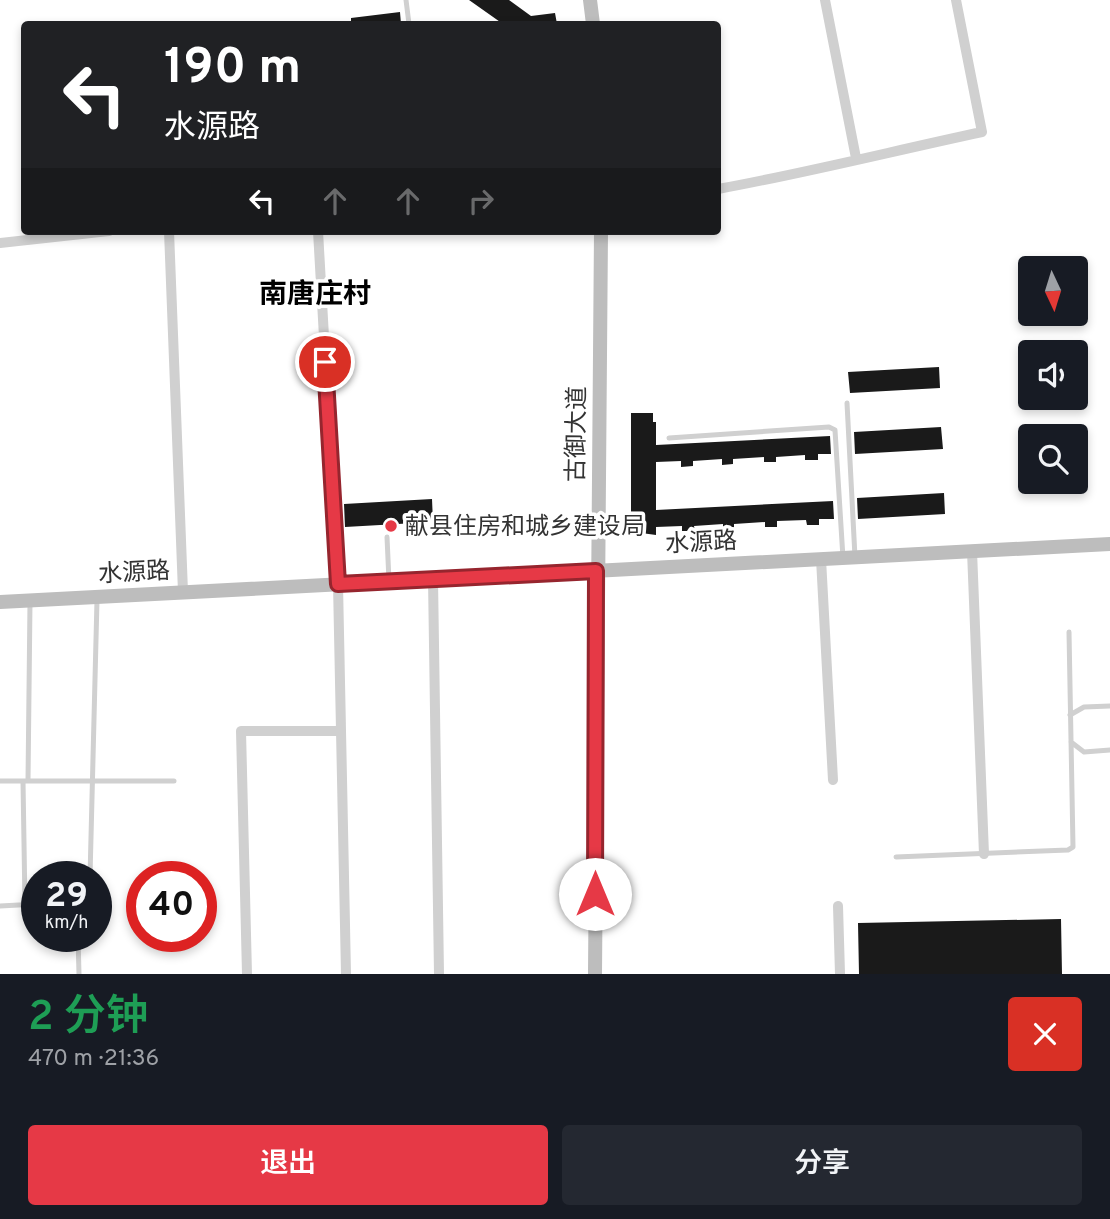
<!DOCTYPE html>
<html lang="zh">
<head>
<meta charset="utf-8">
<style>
	:root { --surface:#171b24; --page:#242831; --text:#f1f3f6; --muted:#9ea1a6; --accent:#e63946 }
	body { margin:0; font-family:Overpass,"Noto Sans SC",sans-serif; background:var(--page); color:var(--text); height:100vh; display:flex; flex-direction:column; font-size:26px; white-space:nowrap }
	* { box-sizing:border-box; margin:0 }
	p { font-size:23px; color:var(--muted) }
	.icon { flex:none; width:38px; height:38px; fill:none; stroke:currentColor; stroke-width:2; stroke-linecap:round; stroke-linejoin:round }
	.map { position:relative; height:974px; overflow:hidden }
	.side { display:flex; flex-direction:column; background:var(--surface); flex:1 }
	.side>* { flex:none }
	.guide { position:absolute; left:21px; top:21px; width:700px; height:214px; border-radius:7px; box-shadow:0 4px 10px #0003; background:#202124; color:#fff; overflow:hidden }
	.needle { width:46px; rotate:176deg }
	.buttons { position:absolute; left:1018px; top:256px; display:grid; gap:14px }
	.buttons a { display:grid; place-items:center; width:70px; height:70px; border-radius:7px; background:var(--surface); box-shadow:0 4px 10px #0003; font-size:35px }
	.speed { position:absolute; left:21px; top:861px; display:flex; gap:14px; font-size:35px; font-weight:700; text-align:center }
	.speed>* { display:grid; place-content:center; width:91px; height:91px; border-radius:50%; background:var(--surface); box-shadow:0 4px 10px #0003; line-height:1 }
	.speed small { font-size:18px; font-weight:400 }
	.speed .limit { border:10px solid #d22; background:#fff; color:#111 }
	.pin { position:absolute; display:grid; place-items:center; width:60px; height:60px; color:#fff; margin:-30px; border:4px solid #fff; border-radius:50%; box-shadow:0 2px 7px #0007 }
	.me { position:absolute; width:77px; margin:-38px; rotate:0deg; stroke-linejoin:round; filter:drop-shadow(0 0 5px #0008) }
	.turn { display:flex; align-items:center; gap:24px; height:147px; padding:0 28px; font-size:32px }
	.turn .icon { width:91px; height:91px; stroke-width:2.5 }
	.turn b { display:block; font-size:49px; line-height:60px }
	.lanes { display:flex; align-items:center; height:66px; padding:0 28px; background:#0003; justify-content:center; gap:35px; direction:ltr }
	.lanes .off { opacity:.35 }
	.round { display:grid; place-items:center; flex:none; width:74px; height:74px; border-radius:7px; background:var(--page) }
	.headline { display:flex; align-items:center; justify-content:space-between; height:119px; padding:0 28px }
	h1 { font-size:42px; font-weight:600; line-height:52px; color:#1e9e55 }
	.button { display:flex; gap:14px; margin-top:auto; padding:14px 28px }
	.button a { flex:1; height:80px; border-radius:7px; background:var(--accent); color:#fff; font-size:28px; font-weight:600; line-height:80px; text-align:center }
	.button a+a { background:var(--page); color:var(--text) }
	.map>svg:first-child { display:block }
</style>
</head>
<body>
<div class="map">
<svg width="1110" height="974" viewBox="0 0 1110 974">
	<rect width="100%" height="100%" fill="#fff"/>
	<path fill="#1a1a1a" d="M469,0H509L531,16L555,13L557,24H503Z
		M400,12L401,24H351V18Z
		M939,367L940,388L850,393L848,372Z
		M631,413H653V422H656V445L830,436L831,454H818V460H805V455L776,457V462H764V457L733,459V464L722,465V459L693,461V466L681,467V461L656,462V510L833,501L834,519H819V525H807L806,520L777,521V527H765V522L734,524V529H723V524L694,526L695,531H682V526L656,527V535L634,532L631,523Z
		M941,427L943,449L855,454L854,432Z
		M944,493L945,514L858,519L857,498Z
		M432,499L433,522L345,527L344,504Z
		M1061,919L1062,974H859L858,923Z"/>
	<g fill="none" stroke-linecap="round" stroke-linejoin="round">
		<path stroke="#d0d0d0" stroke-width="5" d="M406,0L409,24
			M847,403L855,557
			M669,438L829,427L835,430L843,558
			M387,537L389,581
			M1070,715L1084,707L1110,706
			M1071,742L1084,752L1110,750
			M0,781H174
			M23,781L25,905
			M28,781L30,602
			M896,857L1068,850L1073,847L1069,632
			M90,877L97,600
			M0,906L37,904
			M78,936L79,974"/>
		<path stroke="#d0d0d0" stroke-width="10" d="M825,0L856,158
			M718,189C806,173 893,151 982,132L956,0
			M169,231L183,592
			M318,231L338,584L346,974
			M0,243L109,231
			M972,551L984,854
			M821,559L833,780
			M433,579L439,974
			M838,906L840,974
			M247,974L241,731H340"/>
		<path stroke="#bdbdbd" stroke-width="14" d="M590,0L593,24
			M0,602L1110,544
			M595,974L601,231"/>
	</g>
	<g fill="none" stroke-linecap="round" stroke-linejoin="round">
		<defs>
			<path id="route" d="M325,362L338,584L596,571L595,894"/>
		</defs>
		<use href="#route" stroke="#96252e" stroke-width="18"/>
		<use href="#route" stroke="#e63946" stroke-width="12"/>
	</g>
	<circle fill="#e63946" stroke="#fff" stroke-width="2.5" cx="391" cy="526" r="7"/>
	<g text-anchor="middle" stroke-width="7" stroke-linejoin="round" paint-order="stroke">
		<g font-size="24" fill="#333" stroke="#fff">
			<text transform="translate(576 434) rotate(-89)" y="8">古御大道</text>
			<text transform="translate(701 542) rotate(-3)" y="8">水源路</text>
			<text transform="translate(134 572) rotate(-3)" y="8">水源路</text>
		</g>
		<g font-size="24" fill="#333" stroke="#fff" text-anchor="start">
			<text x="405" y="534">献县住房和城乡建设局</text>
		</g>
		<g font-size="28" font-weight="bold" fill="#000" stroke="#fff">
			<text x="315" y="303">南唐庄村</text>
		</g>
	</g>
</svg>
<div class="buttons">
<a><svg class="needle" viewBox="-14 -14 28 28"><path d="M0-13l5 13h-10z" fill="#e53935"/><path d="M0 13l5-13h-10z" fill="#9ea1a6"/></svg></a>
<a><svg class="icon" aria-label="sound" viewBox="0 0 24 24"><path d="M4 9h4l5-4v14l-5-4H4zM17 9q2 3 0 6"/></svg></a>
<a><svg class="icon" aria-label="search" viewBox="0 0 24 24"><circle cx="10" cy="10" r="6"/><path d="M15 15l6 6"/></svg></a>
</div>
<div class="speed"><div>29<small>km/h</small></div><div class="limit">40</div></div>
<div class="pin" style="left:325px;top:362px;background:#d93025"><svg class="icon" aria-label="arrive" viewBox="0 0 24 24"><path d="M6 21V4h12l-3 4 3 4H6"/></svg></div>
<svg class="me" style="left:595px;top:894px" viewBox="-20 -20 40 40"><circle r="19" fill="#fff"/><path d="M0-13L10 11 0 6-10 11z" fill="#e63946"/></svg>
<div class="guide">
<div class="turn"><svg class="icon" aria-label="left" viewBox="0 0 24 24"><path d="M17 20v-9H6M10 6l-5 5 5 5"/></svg><div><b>190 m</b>水源路</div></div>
<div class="lanes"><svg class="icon" aria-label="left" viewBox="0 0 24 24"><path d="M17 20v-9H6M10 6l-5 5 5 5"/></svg><svg class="icon off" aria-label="ahead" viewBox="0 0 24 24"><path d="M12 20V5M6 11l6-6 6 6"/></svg><svg class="icon off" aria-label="ahead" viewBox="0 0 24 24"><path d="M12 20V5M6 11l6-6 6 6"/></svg><svg class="icon off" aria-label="right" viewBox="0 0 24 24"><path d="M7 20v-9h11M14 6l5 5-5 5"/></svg></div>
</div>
</div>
<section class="side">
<div class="headline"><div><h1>2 分钟</h1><p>470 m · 21:36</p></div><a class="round" style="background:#d93025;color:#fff"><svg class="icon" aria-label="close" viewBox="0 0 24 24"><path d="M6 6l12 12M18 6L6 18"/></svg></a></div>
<div class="button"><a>退出</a><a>分享</a></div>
</section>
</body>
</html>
